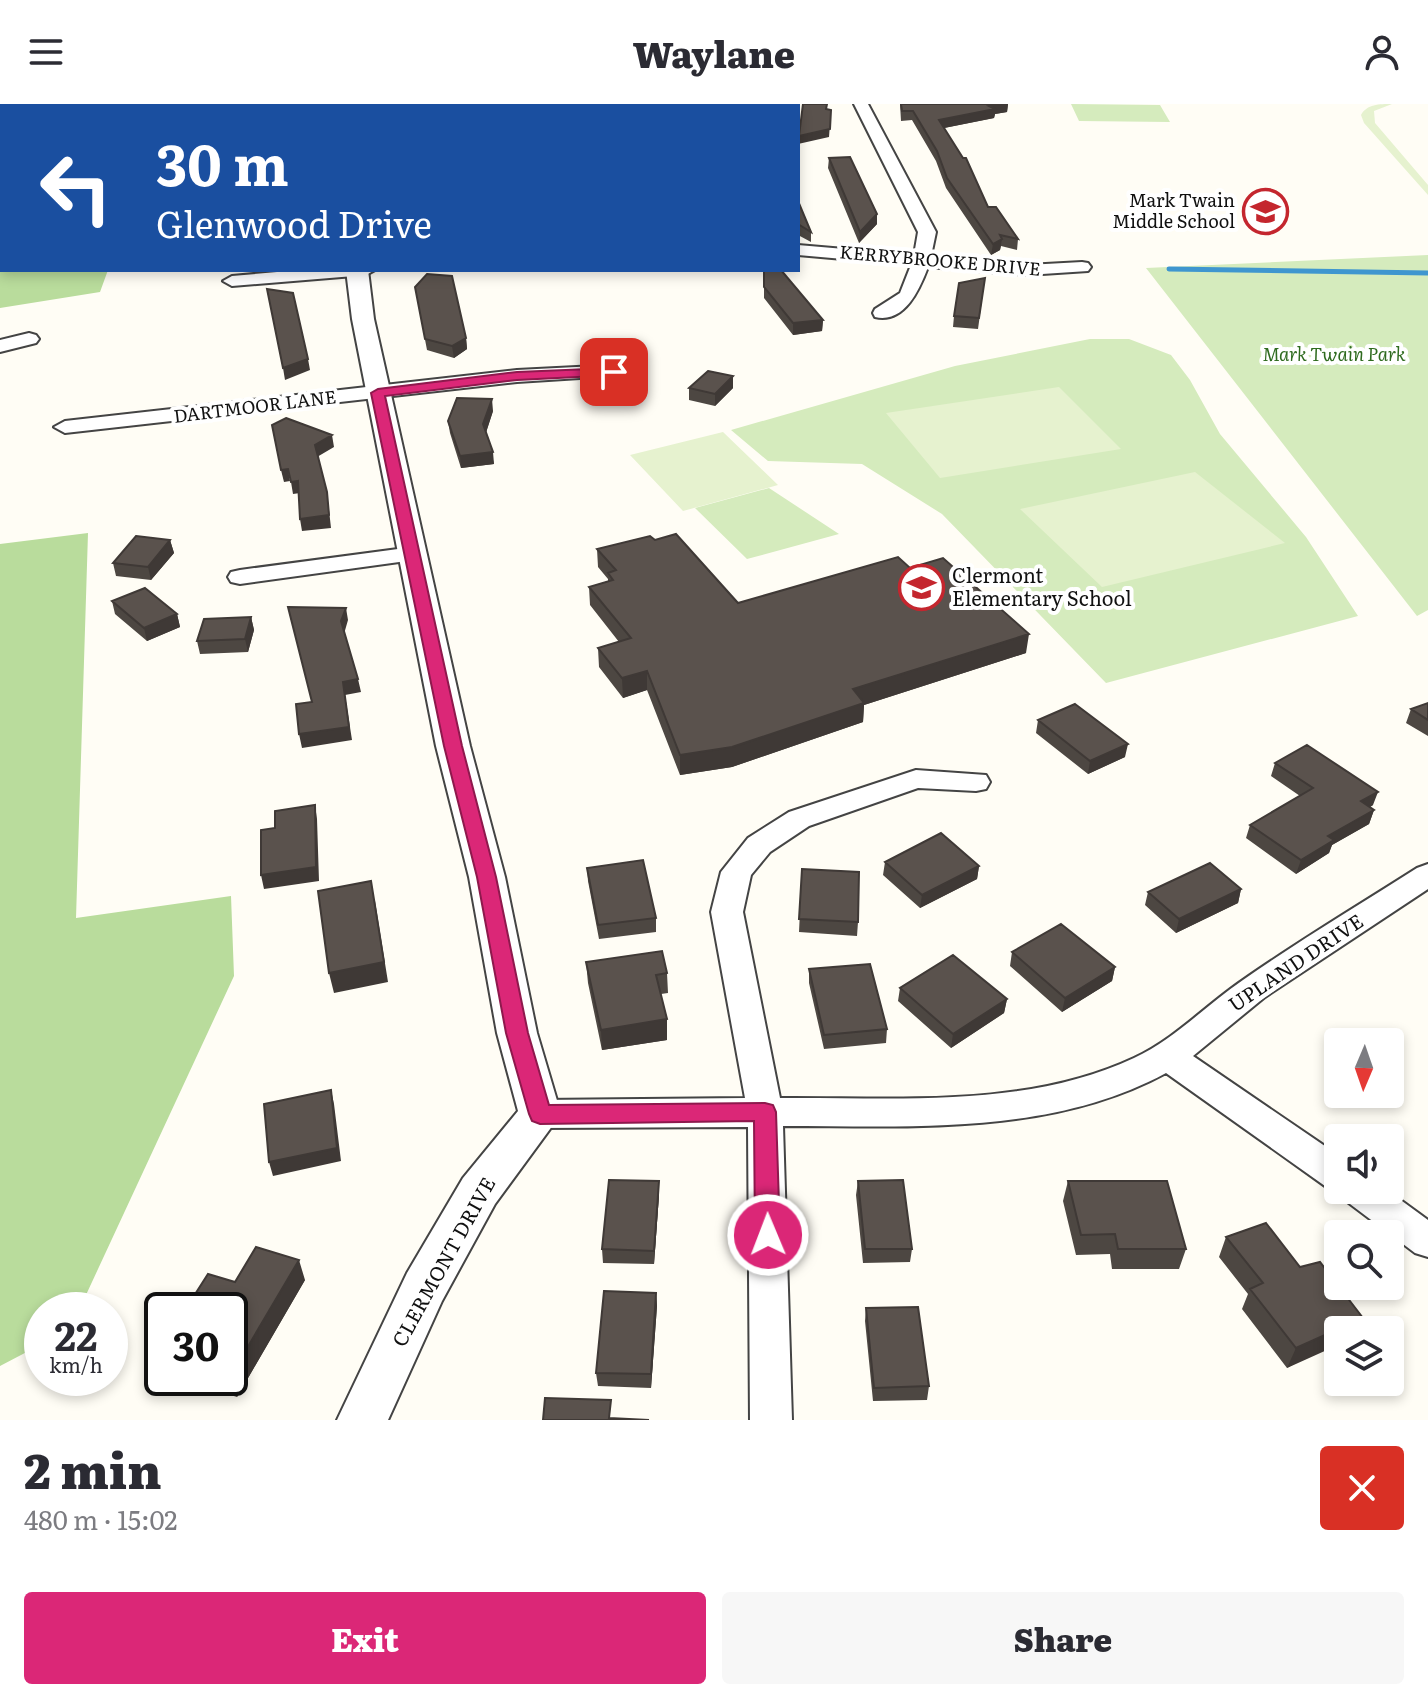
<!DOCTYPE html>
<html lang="en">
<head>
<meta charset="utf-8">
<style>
	:root { --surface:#fff; --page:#f7f7f7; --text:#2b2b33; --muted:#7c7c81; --accent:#db2777 }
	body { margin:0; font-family:Literata,serif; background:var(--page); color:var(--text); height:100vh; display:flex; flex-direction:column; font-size:30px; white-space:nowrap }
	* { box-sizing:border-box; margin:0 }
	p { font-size:26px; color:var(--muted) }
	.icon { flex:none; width:44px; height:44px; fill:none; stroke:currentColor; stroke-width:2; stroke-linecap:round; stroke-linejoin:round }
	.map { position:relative; height:1316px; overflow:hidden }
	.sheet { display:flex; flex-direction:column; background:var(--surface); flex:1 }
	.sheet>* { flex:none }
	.hud { position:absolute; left:0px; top:0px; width:800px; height:168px; box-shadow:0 4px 12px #0003; background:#1a4fa0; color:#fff; overflow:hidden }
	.needle { width:52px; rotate:182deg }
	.buttons { position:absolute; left:1324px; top:924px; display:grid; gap:16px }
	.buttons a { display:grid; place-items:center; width:80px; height:80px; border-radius:8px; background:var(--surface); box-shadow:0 4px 12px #0003; font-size:40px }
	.speed { position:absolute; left:24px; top:1188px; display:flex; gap:16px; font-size:40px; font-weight:700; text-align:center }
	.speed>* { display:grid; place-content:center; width:104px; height:104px; border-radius:50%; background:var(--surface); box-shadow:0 4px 12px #0003; line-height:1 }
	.speed small { font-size:20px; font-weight:400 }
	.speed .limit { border:4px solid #111; border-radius:12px; background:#fff; color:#111 }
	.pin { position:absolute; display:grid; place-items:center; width:68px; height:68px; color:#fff; margin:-34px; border-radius:16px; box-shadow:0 4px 12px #0006 }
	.me { position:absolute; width:88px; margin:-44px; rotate:359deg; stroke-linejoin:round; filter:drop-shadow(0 0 6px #0008) }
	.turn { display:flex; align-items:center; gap:28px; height:168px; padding:0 24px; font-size:36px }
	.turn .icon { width:104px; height:104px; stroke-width:2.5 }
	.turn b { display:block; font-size:56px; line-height:68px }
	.round { display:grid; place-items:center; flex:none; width:84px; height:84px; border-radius:8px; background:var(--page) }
	.summary { display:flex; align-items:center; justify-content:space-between; height:136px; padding:0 24px }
	h1 { font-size:48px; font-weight:800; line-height:60px }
	.primary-button { display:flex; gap:16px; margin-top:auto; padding:16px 24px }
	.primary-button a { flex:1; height:92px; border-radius:8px; background:var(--accent); color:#fff; font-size:32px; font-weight:800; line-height:92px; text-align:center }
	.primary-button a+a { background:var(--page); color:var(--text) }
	header { display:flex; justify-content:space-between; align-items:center; height:104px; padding:0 24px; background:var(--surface); font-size:36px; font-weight:800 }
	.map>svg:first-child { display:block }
</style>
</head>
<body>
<header><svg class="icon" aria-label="menu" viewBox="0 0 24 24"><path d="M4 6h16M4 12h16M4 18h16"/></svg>Waylane<svg class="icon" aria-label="person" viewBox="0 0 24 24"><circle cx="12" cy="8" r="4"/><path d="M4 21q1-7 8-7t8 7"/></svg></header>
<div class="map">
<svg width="1428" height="1316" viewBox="0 0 1428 1316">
	<rect width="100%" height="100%" fill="#fffdf5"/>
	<path fill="#d5ebbd" d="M1071,0L1160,1L1170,18L1079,17Z
		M1428,151V506L1417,512L1146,164Z
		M1090,235H1129L1171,251L1190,276L1220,330L1306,433L1358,512L1106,579L942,410L862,360L768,357L731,326L955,262Z
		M769,384L839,430L747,455L695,404Z"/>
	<path fill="#b9dc9c" d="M0,61L2,166H108L100,188L0,204Z
		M88,429L76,814L231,792L234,872L79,1206H42V1240L0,1262V440Z"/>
	<path fill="#e6f2cf" d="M1392,0L1374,7L1375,19L1428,81V91L1364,19L1361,11C1367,0 1379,0 1392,0Z
		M1059,283L1121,345L940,374L886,309Z
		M723,328L778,381L683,407L630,351Z
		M1195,368L1285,439L1102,483L1020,405Z"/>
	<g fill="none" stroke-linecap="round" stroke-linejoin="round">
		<path stroke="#3f96cf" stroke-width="5" d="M1169,165L1428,169"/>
		<defs>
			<path id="minor" d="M854,0H868L936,128L931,152L1027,161L1082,158L1088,159L1091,163L1088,167L1027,171L928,163C920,184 905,220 875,213L873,209L875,205L900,189L911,161L798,151V141L914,151L918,128Z
				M300,166H375L366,171L232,182L223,177L232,172Z
				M29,229L36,231L39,235L36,239L0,248V236Z
				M636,260L643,262L646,266L643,270L517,278L65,329L54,323L65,317L517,266Z
				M413,443L421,445L425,450L421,455L240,480L231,478L228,473L231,468L240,466Z
				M916,666L986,671L990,678L986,685L976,687L918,684L809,722L770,748L751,771L743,808L780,994C897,993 1025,1005 1134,954C1175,935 1206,901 1243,876C1300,836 1359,801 1417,764L1428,760V785L1265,893L1193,952L1338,1051L1339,1086L1325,1082L1166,969C1050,1032 910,1022 783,1022L792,1316H750L748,1023L540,1024L528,1020L522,1010L528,1000L540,996L745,994L711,808L721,768L748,734L789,708Z
				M1341,1086H1387L1428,1116V1153L1415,1149L1346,1097Z"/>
			<path id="tertiary" d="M364,0H382V2H364Z
				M346,166H368L374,215L470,642L505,773L537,929L561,1010L495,1100L442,1197L388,1316H337L407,1169L463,1074L518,1007L497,929L469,773L436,642L352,215Z"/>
		</defs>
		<use href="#minor" stroke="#444" stroke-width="4"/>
		<use href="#tertiary" stroke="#444" stroke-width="4"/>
		<use href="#minor" fill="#fff" fill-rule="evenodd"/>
		<use href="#tertiary" fill="#fff" fill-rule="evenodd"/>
	</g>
	<path fill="#4d4742" d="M208,0H333V2H213Z
		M900,0H1008L1007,8L995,10L994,14L944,24L988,103L1018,135L1017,146L1001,142L1000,146L991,151L946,84L936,57L912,16L901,17Z
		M829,54L877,110V120L859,139L828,64Z
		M798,97L811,128V138L798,131Z
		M764,166L823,216L822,227L793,231L764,194Z
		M985,174L978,225L953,223L954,212Z
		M415,183L466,234L467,245L454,254L427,246Z
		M689,284H733L715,302L689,296Z
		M493,307L486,328L494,360L461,364L450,329L448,317Z
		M170,436L174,449L151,476L116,472L113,459Z
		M655,436L738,499L910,464L1026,549L864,601L863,618L732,663L680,671L647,586L623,594L599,563L598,544L619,538L590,501L589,483L608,477V475L598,463L597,445Z
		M112,497L177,510L180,523L147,537L115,510Z
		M251,513L254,526L248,548L200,550L197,537Z
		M1428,599V632L1406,619L1411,605Z
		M1038,616L1125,653L1088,670L1036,629Z
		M1275,659L1373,701L1370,703L1374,706L1369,720L1332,741L1329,749L1296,770L1246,734L1250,721L1300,692L1271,672Z
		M885,758L979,762L977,775L920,804L883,771Z
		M587,764L656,814V828L599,835L588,777Z
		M802,765L858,818L857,832L799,828Z
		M1241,785L1238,799L1176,829L1145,801L1148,788Z
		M1012,848L1115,863L1112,877L1062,908L1010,862Z
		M586,858L667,869L668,889L661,890L667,936L602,946L588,879Z
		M809,865L887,925L886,939L824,945L809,879Z
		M900,884L1007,895L1004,909L951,944L898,897Z
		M858,1077L912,1145L910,1158L863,1159L856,1091Z
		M1068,1077L1186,1145L1179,1165H1112L1110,1150L1076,1151L1063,1097Z
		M659,1091L654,1160L603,1159L602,1145Z
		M1226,1133L1300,1163L1357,1226L1287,1264L1242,1205L1248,1190L1219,1153Z
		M305,1176L237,1293L177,1274H230V1206L235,1178Z
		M656,1189L657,1202L651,1284L598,1282L596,1269Z
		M866,1204L929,1282L927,1296L873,1297L865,1217Z
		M162,1242V1264L156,1250Z"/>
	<path fill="#3f3936" d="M34,0H80L56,2H35Z
		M282,0H312L310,2H275Z
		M726,0H765L755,2H716Z
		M1001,0H1008L1007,8L995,10L994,14L939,25V16Z
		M1,6L2,19L0,28V10Z
		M831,6L829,33L798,40L799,32Z
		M877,110V120L859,139L860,128Z
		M1002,135L1000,146L991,151L993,140Z
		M823,216L822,227L793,231V219Z
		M466,234L467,245L454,254L452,242Z
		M308,255L310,266L285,276L283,264Z
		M733,272V284L715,302V290Z
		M492,295L493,307L485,332L483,320Z
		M332,331L334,343L317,353L315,341Z
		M493,348L494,360L461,364L460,352Z
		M288,365L290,377L284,378L281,366Z
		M298,377L300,389L293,390L291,378Z
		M327,388L331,424L302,427L300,415Z
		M170,436L174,449L151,476L148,463Z
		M346,504L348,516L344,530L341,517Z
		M177,510L180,523L147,537L144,524Z
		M251,513L254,526L248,548L245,535Z
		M1029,530L1026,549L864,601L863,618L732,663L680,671V651L853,585Z
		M647,567V586L623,594L622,574Z
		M358,575L361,588L345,591L352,636L302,644L299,630L343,578Z
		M1128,640L1125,653L1088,670L1090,657Z
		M1378,688L1373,701L1356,711L1361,697Z
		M315,701L317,715L319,777L264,785L261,771Z
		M1374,706L1369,720L1332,741L1329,749L1296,770L1301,756L1328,732Z
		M979,762L977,775L920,804L922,791Z
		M1241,785L1238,799L1176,829L1179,815Z
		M375,797L388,878L334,889L329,869Z
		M1115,863L1112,877L1062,908L1065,894Z
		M1007,895L1004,909L951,944L953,930Z
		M667,915V936L602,946L601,926Z
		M331,986L334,1000L341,1057L273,1072L269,1058Z
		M659,1077V1091L654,1160V1147Z
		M299,1156L305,1176L237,1293L230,1273Z
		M656,1189L657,1202L651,1284V1270Z
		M1363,1214L1357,1226H1338V1241L1287,1264L1296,1244Z"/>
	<path fill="#5a524d" stroke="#3f3936" stroke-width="2" d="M102,0H153L151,2H102Z
		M227,0H282L275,2H232Z
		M309,0H332V2H308Z
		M414,0H440L439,2H414Z
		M488,0H726L716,2H487Z
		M803,0H827L826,5L831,6L830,25L799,32Z
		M901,0H1001L989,2L995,5L939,16L963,54H966L988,103H996L1018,135L1000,131L1002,135L993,140L947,74L937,47L913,7H902Z
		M850,53L877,110L860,128L829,54Z
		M798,97L811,128L798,120Z
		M764,166H781L823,216L793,219L764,183Z
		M427,170L452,172L466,234L452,242L425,235L415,183Z
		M985,174L979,214L954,212L959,179Z
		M267,185L293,189L308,255L283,264Z
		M708,267L733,272L715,290L689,284Z
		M457,294L492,295L483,320L493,348L460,352L448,317Z
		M286,314L332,331L315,341L327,388L329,411L300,415L298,377L291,378L288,365L281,366L272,321Z
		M676,430L738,499L898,453L910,464L943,454L1029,530L853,585L864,599L732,643L680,651L647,567L622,574L598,544L631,534L589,483L613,476L608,469L616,466L597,445L650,432L655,436Z
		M136,432L170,436L148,463L113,459Z
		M145,484L177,510L144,524L112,497Z
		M288,503L346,504L341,517L358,575L343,578L349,623L299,630L296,600L312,598Z
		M251,513L245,535L197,537L204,515Z
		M1428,599V616L1411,605Z
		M1075,600L1128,640L1090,657L1038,616Z
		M1307,641L1378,688L1361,697L1374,706L1328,732L1334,736L1301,756L1250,721L1313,684L1275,659Z
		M315,701L316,763L261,771V726L275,724V707Z
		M941,729L979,762L922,791L885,758Z
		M643,756L656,814L598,821L587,764Z
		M1210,759L1241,785L1179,815L1148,788Z
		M802,765L859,768L858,818L799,815Z
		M371,777L384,858L329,869L318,787Z
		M1061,820L1115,863L1065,894L1012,848Z
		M662,847L667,869L656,871L667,915L601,926L586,858Z
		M953,851L1007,895L953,930L900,884Z
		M870,860L887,925L824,931L809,865Z
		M331,986L337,1044L269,1058L264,1000Z
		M609,1076L659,1077L654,1147L602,1145Z
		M903,1076L912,1145H865L858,1077Z
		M1068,1077H1167L1186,1145H1118L1115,1130L1081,1131Z
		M1266,1119L1300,1163L1320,1158L1363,1214L1296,1244L1250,1185L1263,1179L1226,1133Z
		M256,1143L299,1156L230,1273V1206H185L208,1170L235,1178Z
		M604,1187L656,1189L651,1270L596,1269Z
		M918,1203L929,1282L874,1284L866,1204Z
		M162,1242V1252L156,1250Z
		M545,1294L611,1296L609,1314L649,1316H543Z"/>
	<path fill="#db2777" stroke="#8e194d" stroke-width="2" d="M614,264L620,268L618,271L517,276L385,292L462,642L496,773L528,929L549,1001L765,999L773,1001L776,1008L780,1131L776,1139L768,1142L759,1139L755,1131L754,1017L540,1020L532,1017L529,1010L506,929L477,773L444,642L371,289L378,285L517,268Z"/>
	<defs>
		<symbol id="school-ring" viewBox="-11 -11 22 22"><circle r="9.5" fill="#fff" stroke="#c4262e" stroke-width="1.5"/><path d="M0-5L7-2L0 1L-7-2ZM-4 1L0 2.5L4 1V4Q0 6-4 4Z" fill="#c4262e"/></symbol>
	</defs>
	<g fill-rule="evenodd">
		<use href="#school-ring" x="1240" y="82" width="51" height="51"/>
		<use href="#school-ring" x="896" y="458" width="51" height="51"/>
	</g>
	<g text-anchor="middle" stroke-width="8" stroke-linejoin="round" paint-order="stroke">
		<g font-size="18" fill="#111" stroke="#fff" text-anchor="end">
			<text x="1235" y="103">Mark Twain<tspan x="1235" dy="21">Middle School</tspan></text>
		</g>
		<g font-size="18" fill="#111" stroke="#fff">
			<text transform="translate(940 157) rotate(5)" y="6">KERRYBROOKE DRIVE</text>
			<text transform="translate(255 303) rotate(-7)" y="6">DARTMOOR LANE</text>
		</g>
		<g font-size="18" font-style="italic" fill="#2f6b1f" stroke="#fff">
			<text x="1334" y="257">Mark Twain Park</text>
		</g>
		<g font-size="20" fill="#111" stroke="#fff" text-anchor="start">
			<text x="952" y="479">Clermont<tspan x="952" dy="23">Elementary School</tspan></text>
		</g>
		<g font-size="20" fill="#111" stroke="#fff">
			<text transform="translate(1296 859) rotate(-34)" y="7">UPLAND DRIVE</text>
			<text transform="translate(444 1158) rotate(-61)" y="7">CLERMONT DRIVE</text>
		</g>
	</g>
</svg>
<div class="buttons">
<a><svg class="needle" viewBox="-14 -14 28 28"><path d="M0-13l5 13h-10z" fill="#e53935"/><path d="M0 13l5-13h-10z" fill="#7c7c81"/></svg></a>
<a><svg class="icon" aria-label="sound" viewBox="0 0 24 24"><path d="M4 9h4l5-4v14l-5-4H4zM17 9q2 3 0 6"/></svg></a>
<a><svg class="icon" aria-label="search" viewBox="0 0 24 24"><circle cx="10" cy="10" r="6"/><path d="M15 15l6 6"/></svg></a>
<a><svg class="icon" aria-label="layers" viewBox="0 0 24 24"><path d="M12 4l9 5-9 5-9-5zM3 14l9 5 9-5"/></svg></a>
</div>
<div class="speed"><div>22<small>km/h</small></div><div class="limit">30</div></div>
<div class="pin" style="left:614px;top:268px;background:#d93025"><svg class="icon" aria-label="arrive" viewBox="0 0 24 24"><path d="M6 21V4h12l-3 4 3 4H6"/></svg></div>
<svg class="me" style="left:768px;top:1131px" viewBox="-20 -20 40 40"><circle r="17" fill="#db2777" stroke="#fff" stroke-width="3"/><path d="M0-11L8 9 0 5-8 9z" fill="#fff"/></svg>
<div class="hud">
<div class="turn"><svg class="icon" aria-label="left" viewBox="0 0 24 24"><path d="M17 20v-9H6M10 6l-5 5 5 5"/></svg><div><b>30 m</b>Glenwood Drive</div></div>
</div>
</div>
<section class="sheet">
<div class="summary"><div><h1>2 min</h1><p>480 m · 15:02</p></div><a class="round" style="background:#d93025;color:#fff"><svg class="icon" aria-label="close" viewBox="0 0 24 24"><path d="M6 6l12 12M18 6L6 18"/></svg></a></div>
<div class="primary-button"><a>Exit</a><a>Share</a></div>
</section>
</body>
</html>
